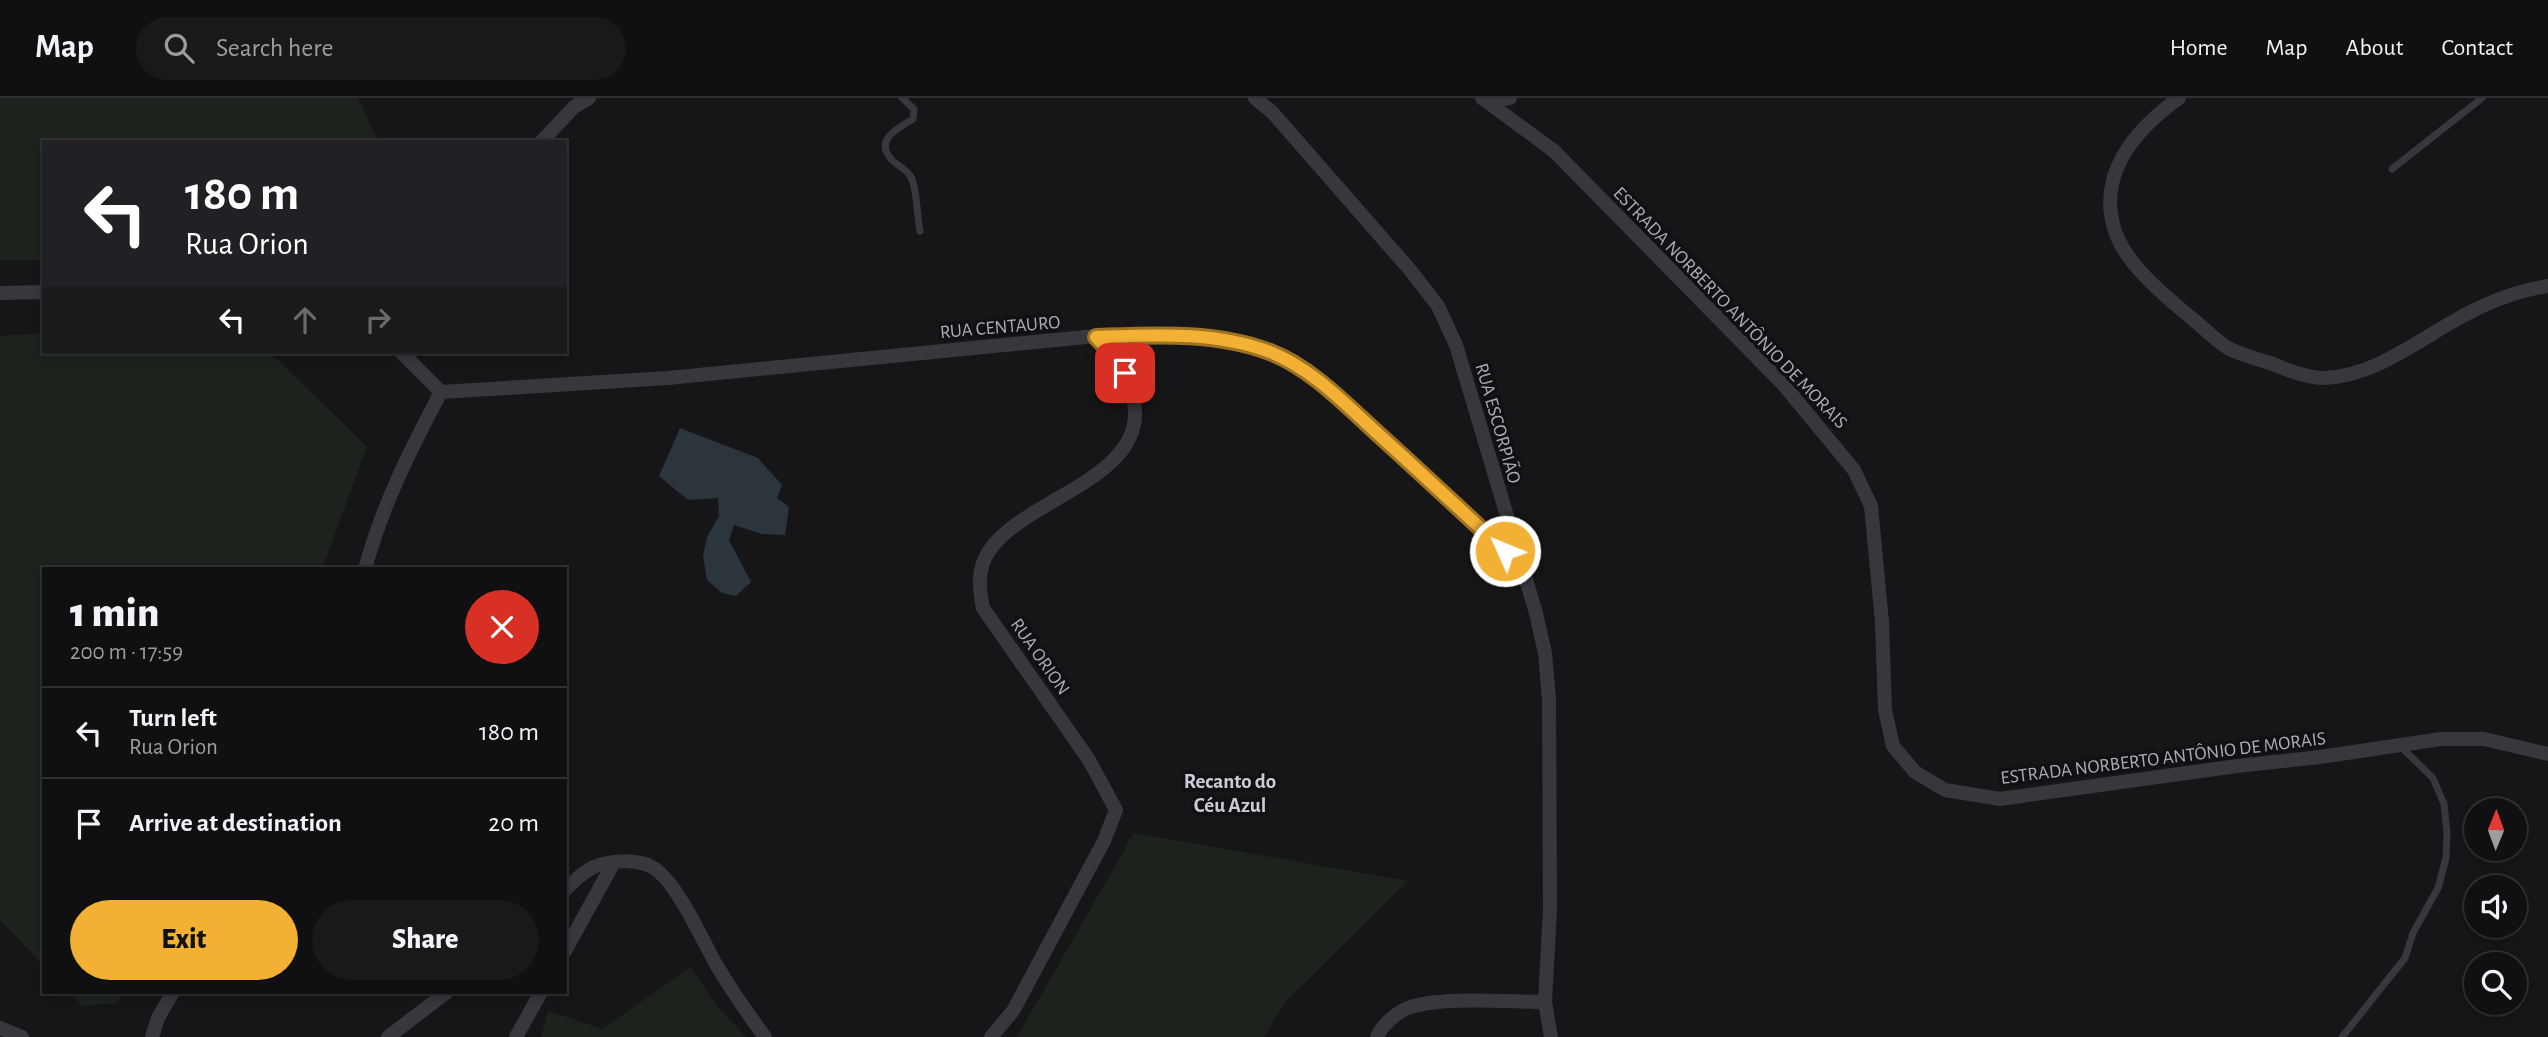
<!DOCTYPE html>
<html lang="en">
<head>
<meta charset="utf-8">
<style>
	:root { --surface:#101012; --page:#19191b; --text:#f1f3f6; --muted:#9c9d9f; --line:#303032; --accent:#f2b134 }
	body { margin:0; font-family:"Alegreya Sans",sans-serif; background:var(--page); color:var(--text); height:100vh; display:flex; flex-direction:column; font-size:26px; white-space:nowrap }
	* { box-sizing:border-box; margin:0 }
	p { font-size:23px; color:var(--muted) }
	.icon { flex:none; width:38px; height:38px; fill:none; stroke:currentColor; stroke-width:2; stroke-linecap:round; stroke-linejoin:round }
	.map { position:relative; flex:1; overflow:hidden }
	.sheet { position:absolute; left:42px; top:469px; width:525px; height:427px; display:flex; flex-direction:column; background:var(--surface); border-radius:0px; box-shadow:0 4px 10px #0003,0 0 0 2px var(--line) }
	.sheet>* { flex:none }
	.banner { position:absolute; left:42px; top:42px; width:525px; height:214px; border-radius:0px; box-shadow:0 4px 10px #0003,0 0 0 2px var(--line); background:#202124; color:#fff; overflow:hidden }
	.needle { width:46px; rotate:1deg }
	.fabs { position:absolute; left:2464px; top:700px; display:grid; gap:14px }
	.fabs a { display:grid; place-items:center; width:63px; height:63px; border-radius:50%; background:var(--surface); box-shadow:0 4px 10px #0003,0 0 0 2px var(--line); font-size:35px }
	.pin { position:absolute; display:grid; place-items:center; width:60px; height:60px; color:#fff; margin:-30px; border-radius:14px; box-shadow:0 4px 10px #0006 }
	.me { position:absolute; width:77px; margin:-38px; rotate:314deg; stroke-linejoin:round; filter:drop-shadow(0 0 5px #0008) }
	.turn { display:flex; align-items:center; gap:24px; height:147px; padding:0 28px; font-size:32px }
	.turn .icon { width:91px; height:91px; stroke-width:2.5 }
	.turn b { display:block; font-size:49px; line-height:60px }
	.lanes { display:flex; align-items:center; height:66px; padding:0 28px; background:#0003; justify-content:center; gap:35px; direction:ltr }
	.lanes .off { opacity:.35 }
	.round { display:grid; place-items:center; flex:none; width:74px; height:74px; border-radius:37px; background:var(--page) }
	.head { display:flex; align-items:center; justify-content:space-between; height:119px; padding:0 28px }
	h1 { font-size:42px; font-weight:800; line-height:52px }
	.button { display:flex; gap:14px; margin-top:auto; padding:14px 28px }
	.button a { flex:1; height:80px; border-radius:42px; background:var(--accent); color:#111; font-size:28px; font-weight:800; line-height:80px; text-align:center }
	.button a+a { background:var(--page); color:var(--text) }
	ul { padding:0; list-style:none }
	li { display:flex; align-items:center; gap:21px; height:91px; padding:0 28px; border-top:2px solid var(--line) }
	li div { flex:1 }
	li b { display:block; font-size:26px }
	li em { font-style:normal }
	header { display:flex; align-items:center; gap:42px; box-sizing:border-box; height:98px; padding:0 35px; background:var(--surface); border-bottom:2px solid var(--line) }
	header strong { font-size:33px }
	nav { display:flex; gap:38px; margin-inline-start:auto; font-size:24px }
	.search { width:490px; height:63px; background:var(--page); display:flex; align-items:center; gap:18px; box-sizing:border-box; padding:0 24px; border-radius:38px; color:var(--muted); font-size:26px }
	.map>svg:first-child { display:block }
</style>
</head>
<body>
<header>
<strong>Map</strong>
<div class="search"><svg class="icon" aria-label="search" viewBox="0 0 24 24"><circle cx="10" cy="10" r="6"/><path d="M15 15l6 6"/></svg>Search here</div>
<nav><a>Home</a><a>Map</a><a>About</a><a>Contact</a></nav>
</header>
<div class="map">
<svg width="2548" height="939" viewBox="0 0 2548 939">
	<rect width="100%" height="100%" fill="#161618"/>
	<path fill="#1c231d" d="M0,0H358L379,44H44V162H0Z
		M44,235V254H270L367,349L322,471H44V868L0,822V238Z
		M1134,735L1408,783L1287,902L1264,939H1017Z
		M691,869L716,907L746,939H541L548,913L602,931Z
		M69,894H125L116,905L82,908Z"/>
	<path fill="#2c353c" d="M680,330L758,360L782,387L777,400L789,409L785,437L762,436L734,427L729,442L751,484L736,498L722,495L707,482L703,458L707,439L719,418L718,400L688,402L659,378Z"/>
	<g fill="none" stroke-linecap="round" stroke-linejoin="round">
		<path stroke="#37383d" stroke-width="7" d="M902,0L914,11L913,21C899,30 874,41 891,61C897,68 906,70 911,79C917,90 917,119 920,133
			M2392,71L2482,0
			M2342,939L2405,860L2413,835L2438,790L2446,760L2447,735L2444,706L2433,680L2399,647"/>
		<path stroke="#37383d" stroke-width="14" d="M1255,0L1272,14L1411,173L1438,208L1456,247L1536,515L1545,555L1549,601L1550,811L1545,904L1551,939
			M1482,0L1554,53L1783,286L1854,372L1871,408L1882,524L1885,612L1893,648L1915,674L1945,692L2000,701L2237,668L2320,659L2441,641H2484L2548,656
			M2179,0C2136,31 2096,76 2115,133C2126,167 2167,200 2195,223C2205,231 2216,243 2228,250C2241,257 2258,261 2273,266C2287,272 2308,280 2324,280C2373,278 2413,246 2454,223C2483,206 2515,193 2548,188
			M1491,4L1510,0
			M541,44L574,9L589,0
			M0,195L44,194
			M441,294L668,280L1096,238C1153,237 1216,233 1270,254C1311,270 1343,305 1375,334C1425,379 1475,425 1523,472
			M365,471C382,408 411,350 441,294L401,254
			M565,792C573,784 584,773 594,769C609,762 638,761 652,769C677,783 702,842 717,868C732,893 748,916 765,939
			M565,853L614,764
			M0,930L22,939
			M152,939L158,920L173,894
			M388,939L447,894
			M516,939L541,894
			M991,939L1013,913L1104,743L1116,712L1089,662L983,510C979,490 977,471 989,453C1023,402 1138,382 1135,313C1133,282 1116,260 1096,238
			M1377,939C1381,928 1397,914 1408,910C1440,898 1509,904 1545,904"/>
	</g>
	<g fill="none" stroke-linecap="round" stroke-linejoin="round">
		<defs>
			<path id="route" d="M1125,275L1118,262L1096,239C1153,237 1216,233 1270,254C1311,270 1344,305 1376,334C1419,373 1462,413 1505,453"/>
		</defs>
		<use href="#route" stroke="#9d7322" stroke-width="18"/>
		<use href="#route" stroke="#f2b134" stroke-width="12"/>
	</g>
	<g text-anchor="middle" stroke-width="7" stroke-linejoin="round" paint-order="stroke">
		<g font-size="19" fill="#a8adb8" stroke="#111113">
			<text transform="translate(1731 209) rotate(46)" y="7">ESTRADA NORBERTO ANTÔNIO DE MORAIS</text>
			<text transform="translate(1000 228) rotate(-5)" y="7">RUA CENTAURO</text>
			<text transform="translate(1499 325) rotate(74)" y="7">RUA ESCORPIÃO</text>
			<text transform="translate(1041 558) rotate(55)" y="7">RUA ORION</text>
			<text transform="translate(2163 659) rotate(-7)" y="7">ESTRADA NORBERTO ANTÔNIO DE MORAIS</text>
		</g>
		<g font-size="21" font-weight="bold" fill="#c9ccd4" stroke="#111113">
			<text x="1230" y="690">Recanto do<tspan x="1230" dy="24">Céu Azul</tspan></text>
		</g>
	</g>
</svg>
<div class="fabs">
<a><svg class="needle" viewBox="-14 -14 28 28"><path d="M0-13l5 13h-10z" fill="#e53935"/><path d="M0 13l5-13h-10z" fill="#9c9d9f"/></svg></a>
<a><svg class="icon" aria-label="sound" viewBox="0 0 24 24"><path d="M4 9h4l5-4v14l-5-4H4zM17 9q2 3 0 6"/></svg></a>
<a><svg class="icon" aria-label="search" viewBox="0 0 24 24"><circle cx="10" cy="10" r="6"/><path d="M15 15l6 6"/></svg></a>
</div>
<div class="pin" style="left:1125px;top:275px;background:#d93025"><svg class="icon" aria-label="arrive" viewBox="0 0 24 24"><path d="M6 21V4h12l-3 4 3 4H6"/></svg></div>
<svg class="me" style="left:1505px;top:453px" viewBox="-20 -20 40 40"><circle r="17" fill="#f2b134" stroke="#fff" stroke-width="3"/><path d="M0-11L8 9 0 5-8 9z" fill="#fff"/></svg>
<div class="banner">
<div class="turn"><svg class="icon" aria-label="left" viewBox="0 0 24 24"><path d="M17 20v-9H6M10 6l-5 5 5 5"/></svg><div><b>180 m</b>Rua Orion</div></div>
<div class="lanes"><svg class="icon" aria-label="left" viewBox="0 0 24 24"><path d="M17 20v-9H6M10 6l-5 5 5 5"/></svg><svg class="icon off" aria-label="ahead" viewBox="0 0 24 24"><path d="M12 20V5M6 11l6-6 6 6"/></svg><svg class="icon off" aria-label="right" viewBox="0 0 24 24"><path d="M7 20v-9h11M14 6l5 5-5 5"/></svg></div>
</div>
<section class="sheet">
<div class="head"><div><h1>1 min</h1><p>200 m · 17:59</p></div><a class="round" style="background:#d93025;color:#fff"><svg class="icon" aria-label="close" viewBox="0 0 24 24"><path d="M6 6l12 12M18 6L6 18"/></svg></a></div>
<ul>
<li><svg class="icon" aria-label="left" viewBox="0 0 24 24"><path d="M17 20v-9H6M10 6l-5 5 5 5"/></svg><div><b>Turn left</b><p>Rua Orion</p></div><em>180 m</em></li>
<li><svg class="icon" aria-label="arrive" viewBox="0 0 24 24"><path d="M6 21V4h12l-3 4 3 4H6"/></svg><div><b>Arrive at destination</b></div><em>20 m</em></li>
</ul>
<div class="button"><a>Exit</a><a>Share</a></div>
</section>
</div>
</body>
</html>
